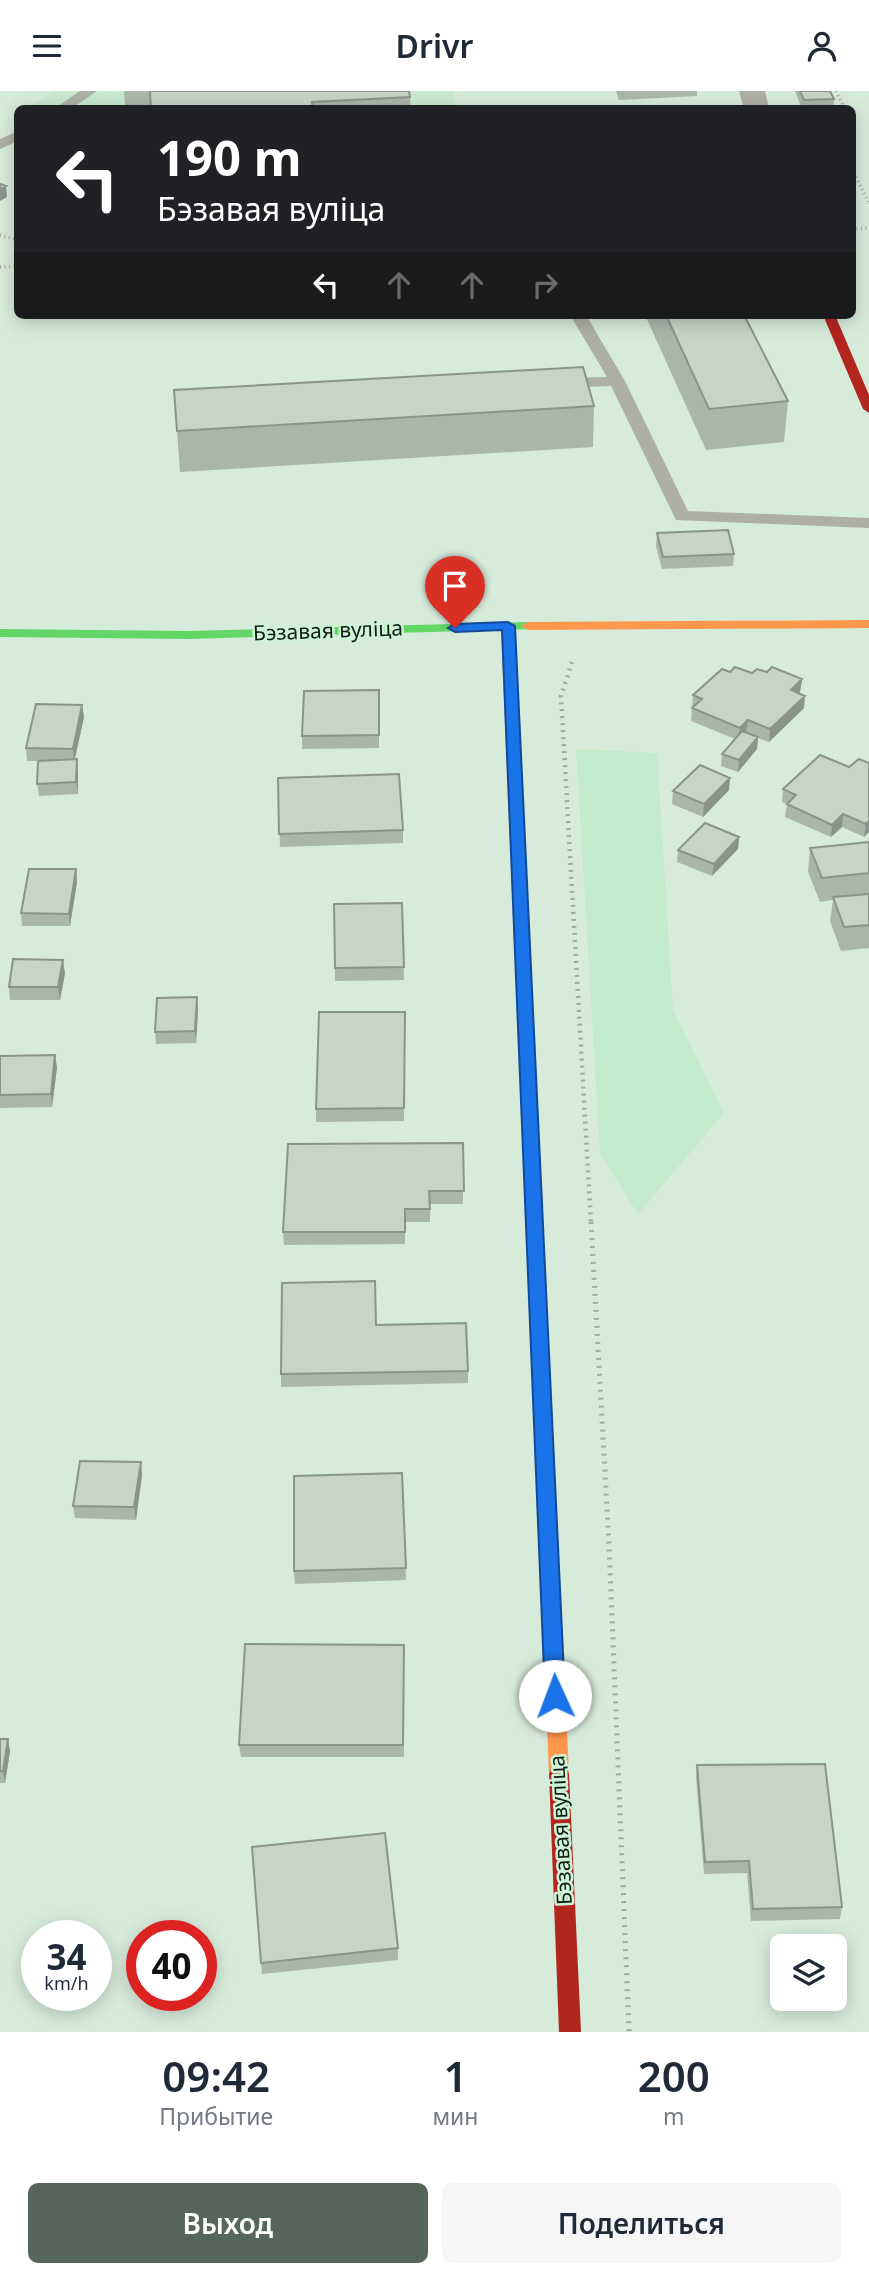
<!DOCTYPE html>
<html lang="ru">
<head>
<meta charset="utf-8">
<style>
	:root { --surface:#fff; --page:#f6f6f7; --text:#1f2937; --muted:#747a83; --accent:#56665a }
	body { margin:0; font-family:"Noto Sans",sans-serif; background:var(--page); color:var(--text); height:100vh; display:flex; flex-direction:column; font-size:26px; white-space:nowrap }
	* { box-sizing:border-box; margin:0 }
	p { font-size:23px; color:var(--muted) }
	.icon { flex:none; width:38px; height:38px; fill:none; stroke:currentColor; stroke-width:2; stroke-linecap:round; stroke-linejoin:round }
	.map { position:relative; height:1941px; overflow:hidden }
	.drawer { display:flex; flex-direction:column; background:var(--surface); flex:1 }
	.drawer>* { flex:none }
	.top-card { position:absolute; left:14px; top:14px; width:842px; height:214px; border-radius:10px; box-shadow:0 4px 18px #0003; background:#202124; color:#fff; overflow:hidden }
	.fabs { position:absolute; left:770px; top:1843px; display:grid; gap:14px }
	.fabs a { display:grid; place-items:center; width:77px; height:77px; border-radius:10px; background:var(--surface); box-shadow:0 4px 18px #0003; font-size:35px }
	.speed { position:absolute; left:21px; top:1829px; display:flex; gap:14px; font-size:35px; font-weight:700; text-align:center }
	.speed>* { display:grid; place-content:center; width:91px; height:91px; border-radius:50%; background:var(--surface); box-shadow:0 4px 18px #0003; line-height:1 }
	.speed small { font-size:18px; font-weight:400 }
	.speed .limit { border:10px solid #d22; background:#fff; color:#111 }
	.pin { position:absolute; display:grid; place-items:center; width:60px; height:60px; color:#fff; margin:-72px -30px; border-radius:50% 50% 50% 0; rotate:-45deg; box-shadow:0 0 7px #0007 }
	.pin .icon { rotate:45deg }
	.me { position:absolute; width:77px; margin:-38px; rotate:358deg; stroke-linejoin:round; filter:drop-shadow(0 0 5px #0008) }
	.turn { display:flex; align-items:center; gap:24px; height:147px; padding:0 28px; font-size:32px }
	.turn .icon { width:91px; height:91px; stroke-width:2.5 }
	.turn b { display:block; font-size:49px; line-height:60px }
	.lanes { display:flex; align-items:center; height:66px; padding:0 28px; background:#0003; justify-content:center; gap:35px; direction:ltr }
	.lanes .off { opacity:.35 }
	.eta { display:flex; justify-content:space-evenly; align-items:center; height:119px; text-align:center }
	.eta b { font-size:42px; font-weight:600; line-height:49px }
	.cta { display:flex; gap:14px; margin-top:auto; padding:14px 28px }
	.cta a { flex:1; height:80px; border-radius:10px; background:var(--accent); color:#fff; font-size:28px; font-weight:600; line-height:80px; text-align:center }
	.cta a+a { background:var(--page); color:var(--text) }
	header { display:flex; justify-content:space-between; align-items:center; height:91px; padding:0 28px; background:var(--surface); font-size:32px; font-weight:600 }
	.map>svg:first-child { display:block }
</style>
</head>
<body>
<header><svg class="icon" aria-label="menu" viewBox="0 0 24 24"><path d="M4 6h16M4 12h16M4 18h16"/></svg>Drivr<svg class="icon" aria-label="person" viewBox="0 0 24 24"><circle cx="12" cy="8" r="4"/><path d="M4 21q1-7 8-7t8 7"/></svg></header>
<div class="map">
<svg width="869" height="1941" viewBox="0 0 869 1941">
	<rect width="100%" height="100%" fill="#d7ebdb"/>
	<path fill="#c9eacf" d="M56,0H453L455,17L26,18Z"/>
	<path fill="#c4eacc" d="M576,658L657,662L673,919L724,1022L638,1123L600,1062Z"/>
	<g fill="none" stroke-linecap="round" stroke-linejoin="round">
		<path stroke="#a3a9a0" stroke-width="3.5" stroke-dasharray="1 3.5" stroke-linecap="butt" d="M836,0L845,18
			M852,78L869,112
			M852,138L869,137
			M0,144L18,149
			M0,176L18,175"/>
		<path stroke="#a3a9a0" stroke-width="4.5" stroke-dasharray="2 5" stroke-linecap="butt" d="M572,571L561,605L591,1132"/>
		<path stroke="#a3a9a0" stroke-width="5" stroke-dasharray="2 6" stroke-linecap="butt" d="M591,1131L609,1453L629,1941"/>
		<path fill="#aeafa7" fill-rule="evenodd" d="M80,0H97L71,18H54Z
			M18,40V50L0,58V48Z
			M570,224H586L625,290L688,420L869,427V437L676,429L611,295L560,297L552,292L560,287L607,286Z"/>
		<path fill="#aeafa7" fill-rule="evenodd" d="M739,0H765L769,18H744Z"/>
		<path fill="#63d668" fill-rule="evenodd" d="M528,531L535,535L533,538L189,548L0,546V538L189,540Z
			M522,845L530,850L553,1341L550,1346L544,1348L538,1346L535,1341L514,850Z"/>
		<path fill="#ff974d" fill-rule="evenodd" d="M869,529V537L528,539L521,535L528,531Z
			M508,531L515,535L530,850L522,855L514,850L501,535Z
			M544,1334L550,1336L553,1341L569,1683L566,1689L559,1692L552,1689L549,1683L535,1341L538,1336Z"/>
		<path fill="#b3261e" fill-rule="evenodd" d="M823,224H835L869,304V322L863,318Z
			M559,1674L566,1677L569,1683L581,1941H559L549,1683L552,1677Z"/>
	</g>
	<path fill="#abb6ab" d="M124,0H409L410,6L411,18H151V14L125,15Z
		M616,0H697V5L619,9Z
		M795,0H830L834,8L833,18H802Z
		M645,224H744L788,310L784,351L706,359Z
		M174,299L594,315L593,356L180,381Z
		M657,442L734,463L733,475L662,478L656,455Z
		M730,581L752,582L767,581L802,588L800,601L799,603L804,617L769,651L758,647L757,658L738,681L721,675L722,663L735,648L691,630L693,604Z
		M379,599V657L302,658V645Z
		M82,614L84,626L75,668L78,681V703L39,705L37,693L38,670H27L26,657Z
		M869,672V741L864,746L842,736L831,746L785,726L787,713L782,711L783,698L849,676Z
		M278,687L403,739V752L280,756Z
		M730,687L729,699L703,726L672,713L673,700Z
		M739,746L738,758L712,785L677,771L678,759Z
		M869,751V857L841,860L830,830L833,809L820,811L808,781L810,757Z
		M76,778L77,791L70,835H22L21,822Z
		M402,812L404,889L335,890L334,813Z
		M65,882L60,909H10L9,896Z
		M197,906L198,919L196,952L156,953L155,941Z
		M405,921L404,1030L316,1031V1018Z
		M0,965L57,976L52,1016L0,1017Z
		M463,1052V1113H430V1131H405V1153L284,1154L283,1141Z
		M376,1234L468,1280V1292L281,1296V1283Z
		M141,1371L142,1384L136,1429L75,1427L73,1415Z
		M402,1382L406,1489L295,1493L294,1480Z
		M404,1554V1666H241L239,1654Z
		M0,1648L10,1660L5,1692H0Z
		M697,1674L842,1816L840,1828L751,1830L747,1782L704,1783L696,1686Z
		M252,1756L398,1857V1869L262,1883Z"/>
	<path fill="#8b948b" d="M6,95L7,106L0,110V98Z
		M802,588L800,601L789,612L791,599Z
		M805,605L804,617L769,651L770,638Z
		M82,614L84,626L74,671L73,658Z
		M748,629L746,642L738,649L740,637Z
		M758,646L757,658L738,681L739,669Z
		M77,668L78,681V703L76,691Z
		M730,687L729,699L703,726L704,713Z
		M843,723L842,736L831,746L832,734Z
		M869,730V741L864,746L866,733Z
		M739,746L738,758L712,785L714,773Z
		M76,778L77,791L70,835L69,823Z
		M63,869L65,882L60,909L58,896Z
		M197,906L198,919L196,952L195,940Z
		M55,964L57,976L52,1016L51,1003Z
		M141,1371L142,1384L136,1429L134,1416Z
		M8,1648L10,1660L5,1692L3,1680Z"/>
	<path fill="#c7d4c7" stroke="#8b948b" stroke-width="2" d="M150,0H409L410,6L312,11L313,18H151Z
		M800,0H830L834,8L804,9Z
		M0,93L6,95L0,98Z
		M666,224H744L788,310L709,318Z
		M583,276L594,315L177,340L174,299Z
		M728,439L734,463L663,466L657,442Z
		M735,576L752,582L757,578L767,581L772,576L802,588L791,599L805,605L770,638L748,629L740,637L692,617L702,608L693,604L722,578L730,581Z
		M379,599V644L302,645L304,600Z
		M36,613L82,614L73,658L26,657Z
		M742,640L758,646L739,669L722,663Z
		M820,664L849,676L859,668L869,672V730L866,733L843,723L832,734L787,713L796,704L783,698Z
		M77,668L76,691L37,693L38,670Z
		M700,674L730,687L704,713L673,700Z
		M399,683L403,739L279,743L278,687Z
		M705,732L739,746L714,773L678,759Z
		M869,751V782L822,787L810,757Z
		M29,778H76L69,823L21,822Z
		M869,803V834L844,836L833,806Z
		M402,812L404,876L335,877L334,813Z
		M13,868L63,869L58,896H9Z
		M197,906L195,940L155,941L157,907Z
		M319,921H405L404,1017L316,1018Z
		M55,964L51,1003L0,1004V965Z
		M463,1052L464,1100H429L430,1118H405V1141H283L288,1053Z
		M375,1190L376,1234L466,1232L468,1280L281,1283L282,1192Z
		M80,1370L141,1371L134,1416L73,1415Z
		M402,1382L406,1477L294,1480V1385Z
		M245,1553L404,1554L403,1654H239Z
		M0,1648H8L3,1680H0Z
		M825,1673L842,1816L753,1818L749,1770L705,1771L697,1674Z
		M385,1742L398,1857L261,1872L252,1756Z"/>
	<path fill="#1a73e8" stroke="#114b97" stroke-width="2" d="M508,531L515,535L565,1605L562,1611L555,1613L548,1611L545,1605L502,539L455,541L448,537L455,533Z"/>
	<g text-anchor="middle" stroke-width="5" stroke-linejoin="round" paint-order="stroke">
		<g font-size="21" fill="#111e14" stroke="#cff3d6">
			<text transform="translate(328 540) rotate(-2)" y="7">Бэзавая вуліца</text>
			<text transform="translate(561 1739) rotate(-93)" y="7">Бэзавая вуліца</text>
		</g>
	</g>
</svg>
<div class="fabs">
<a><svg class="icon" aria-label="layers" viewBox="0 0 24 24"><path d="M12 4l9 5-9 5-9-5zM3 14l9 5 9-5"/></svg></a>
</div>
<div class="speed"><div>34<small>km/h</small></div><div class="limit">40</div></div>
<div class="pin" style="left:455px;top:537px;background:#d93025"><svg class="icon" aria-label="arrive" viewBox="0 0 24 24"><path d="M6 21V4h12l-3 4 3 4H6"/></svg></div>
<svg class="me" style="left:555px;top:1605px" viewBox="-20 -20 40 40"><circle r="19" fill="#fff"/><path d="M0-13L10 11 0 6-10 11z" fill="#1a73e8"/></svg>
<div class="top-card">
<div class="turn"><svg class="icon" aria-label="left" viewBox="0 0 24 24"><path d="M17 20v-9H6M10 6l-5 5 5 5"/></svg><div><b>190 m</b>Бэзавая вуліца</div></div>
<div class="lanes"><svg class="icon" aria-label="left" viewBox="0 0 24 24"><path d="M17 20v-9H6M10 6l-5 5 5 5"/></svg><svg class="icon off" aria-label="ahead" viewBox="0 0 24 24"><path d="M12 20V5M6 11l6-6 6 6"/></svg><svg class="icon off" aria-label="ahead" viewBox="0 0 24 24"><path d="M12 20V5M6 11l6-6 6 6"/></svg><svg class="icon off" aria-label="right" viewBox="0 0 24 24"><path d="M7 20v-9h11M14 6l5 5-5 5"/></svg></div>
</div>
</div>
<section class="drawer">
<div class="eta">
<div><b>09:42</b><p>Прибытие</p></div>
<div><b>1</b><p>мин</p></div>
<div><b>200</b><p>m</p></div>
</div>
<div class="cta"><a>Выход</a><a>Поделиться</a></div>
</section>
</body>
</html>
